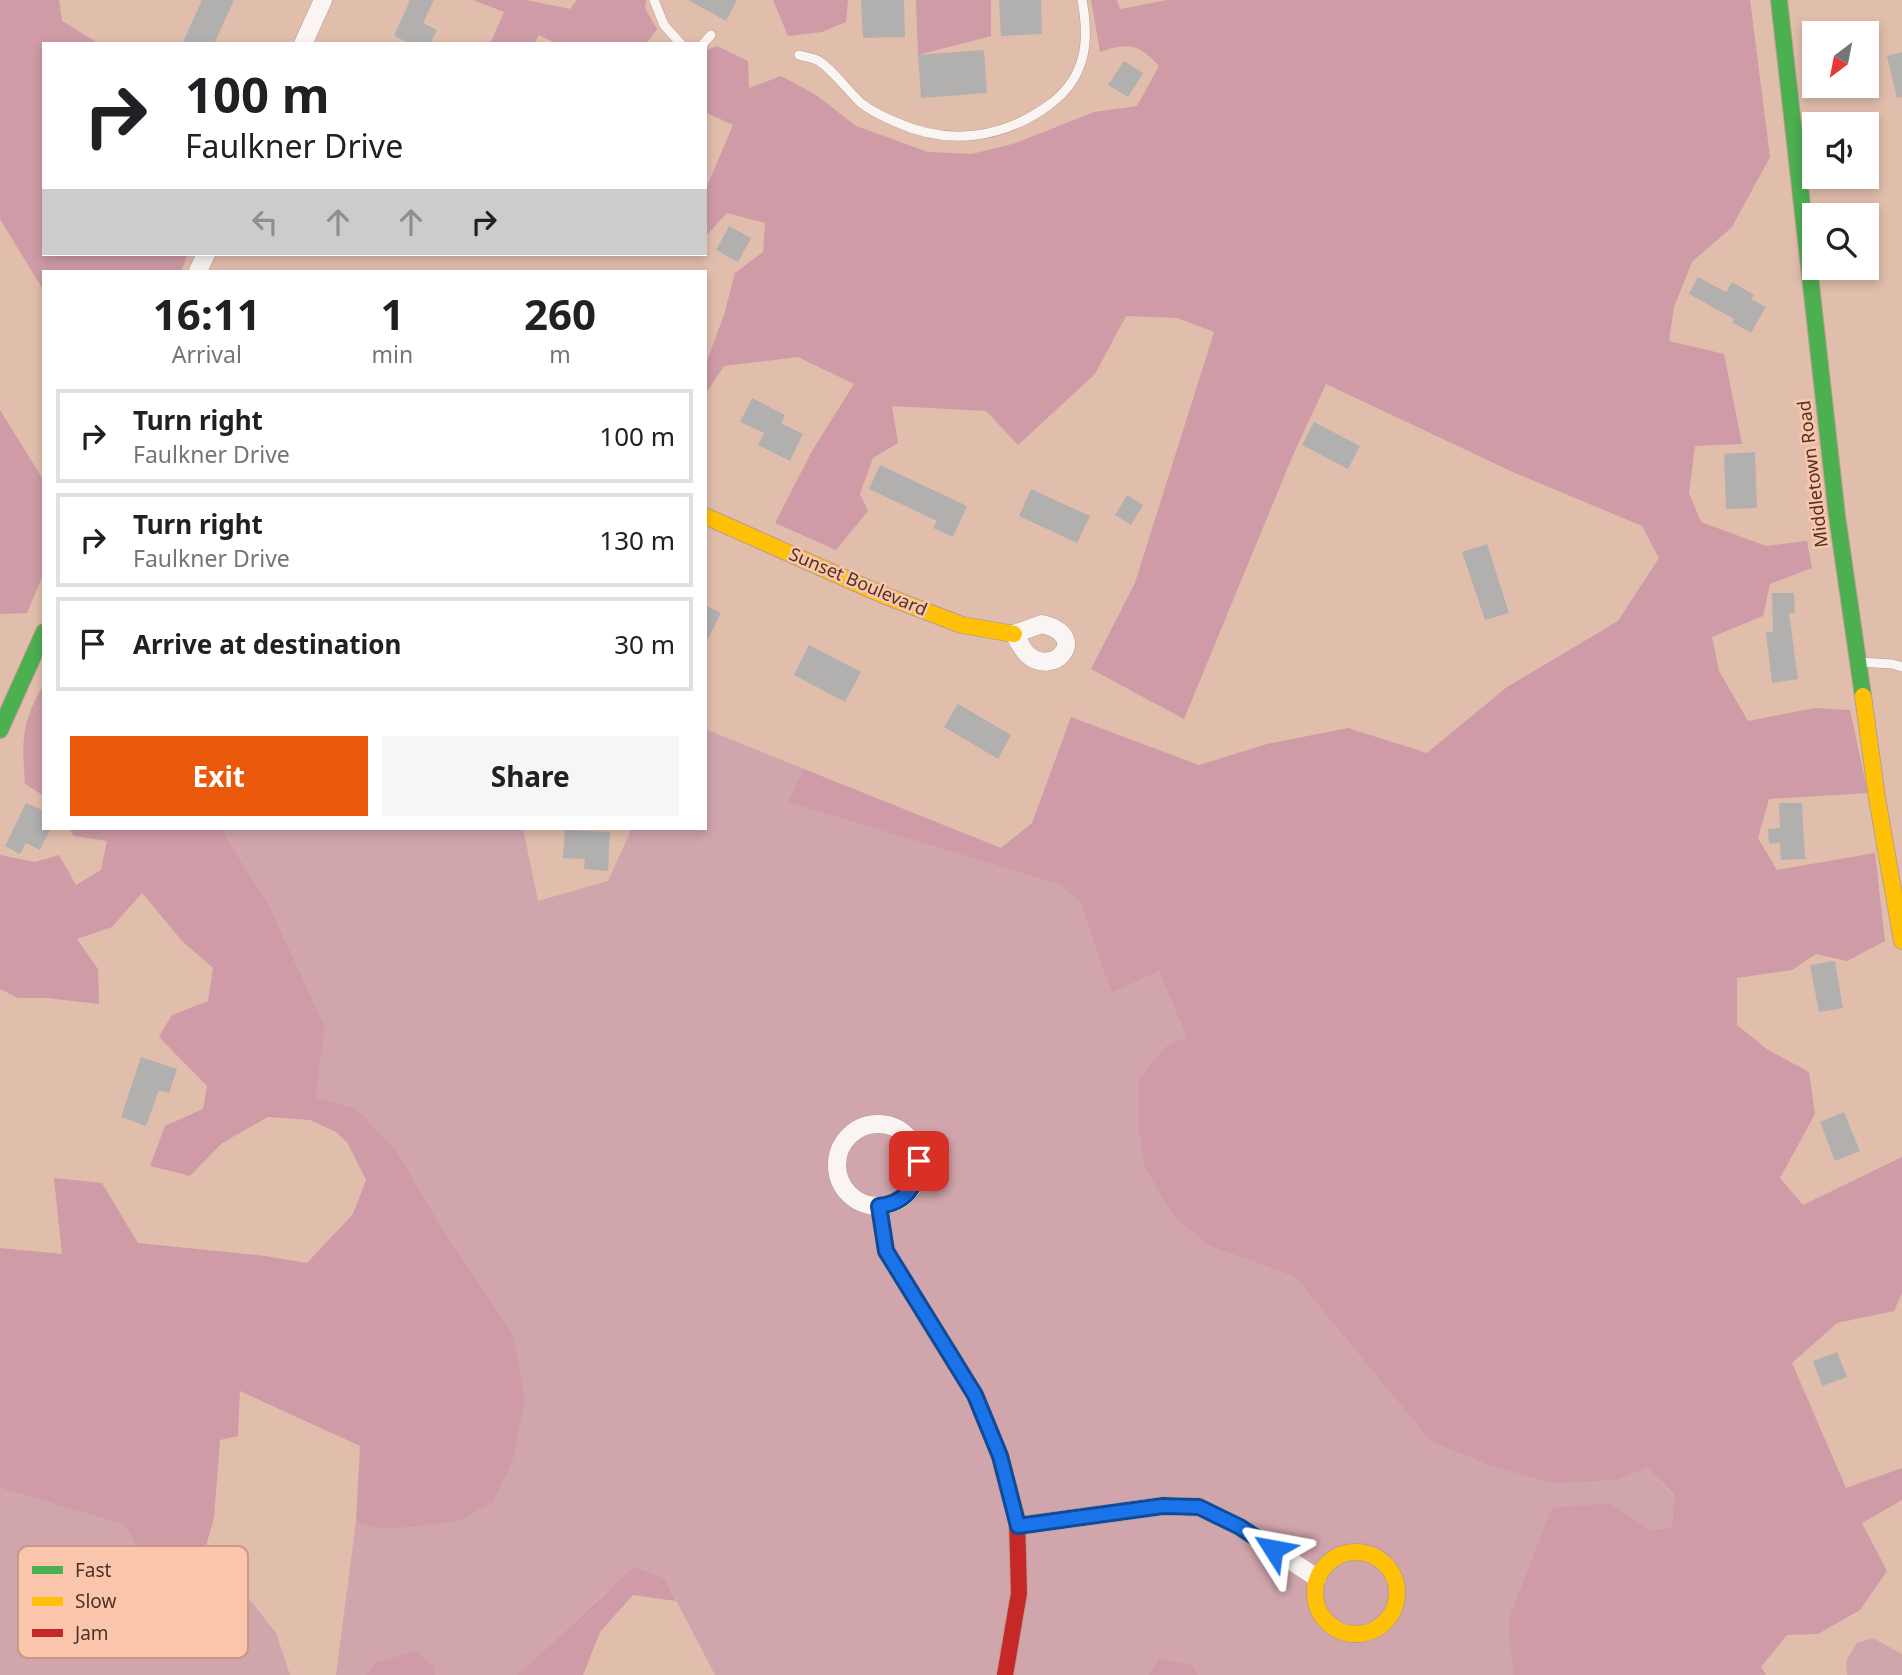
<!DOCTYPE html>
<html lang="en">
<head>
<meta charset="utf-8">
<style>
	:root { --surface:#fff; --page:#f6f6f6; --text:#202124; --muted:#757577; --line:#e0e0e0; --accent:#ea580c }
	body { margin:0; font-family:"Noto Sans",sans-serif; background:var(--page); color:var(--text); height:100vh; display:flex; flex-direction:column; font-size:26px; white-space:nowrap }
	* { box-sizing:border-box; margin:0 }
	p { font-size:23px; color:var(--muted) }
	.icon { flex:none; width:38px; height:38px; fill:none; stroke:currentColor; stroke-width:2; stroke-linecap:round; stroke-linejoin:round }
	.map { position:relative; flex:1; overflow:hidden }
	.drawer { position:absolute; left:42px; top:270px; width:665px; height:560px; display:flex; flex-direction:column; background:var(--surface); border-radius:0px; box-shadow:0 4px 10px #0003 }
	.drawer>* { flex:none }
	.hud { position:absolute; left:42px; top:42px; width:665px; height:214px; border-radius:0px; box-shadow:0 4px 10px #0003; background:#fff; color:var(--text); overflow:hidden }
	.needle { width:46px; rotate:212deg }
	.buttons { position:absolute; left:1802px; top:21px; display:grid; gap:14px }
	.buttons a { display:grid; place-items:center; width:77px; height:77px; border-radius:0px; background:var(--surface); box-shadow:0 4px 10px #0003; font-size:35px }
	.pin { position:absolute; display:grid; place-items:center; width:60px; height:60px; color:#fff; margin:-30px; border-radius:14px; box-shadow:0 4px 10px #0006 }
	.me { position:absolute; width:77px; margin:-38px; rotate:304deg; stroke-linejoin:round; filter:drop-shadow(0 0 5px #0008) }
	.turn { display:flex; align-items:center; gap:24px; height:147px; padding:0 28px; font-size:32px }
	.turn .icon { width:91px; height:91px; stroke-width:2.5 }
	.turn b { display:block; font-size:49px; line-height:60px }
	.lanes { display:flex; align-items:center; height:66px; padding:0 28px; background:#0003; justify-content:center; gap:35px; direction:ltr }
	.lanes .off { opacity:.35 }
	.eta { display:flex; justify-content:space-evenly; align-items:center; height:119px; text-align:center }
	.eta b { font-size:42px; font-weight:700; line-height:49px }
	.action { display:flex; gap:14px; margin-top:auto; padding:14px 28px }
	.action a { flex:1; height:80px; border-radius:0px; background:var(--accent); color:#fff; font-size:28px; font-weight:700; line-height:80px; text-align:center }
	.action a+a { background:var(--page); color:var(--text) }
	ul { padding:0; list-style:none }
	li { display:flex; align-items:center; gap:21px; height:94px; margin:0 14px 10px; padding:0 14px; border:4px solid var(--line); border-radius:0px }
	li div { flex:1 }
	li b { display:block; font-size:26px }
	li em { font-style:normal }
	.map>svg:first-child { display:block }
</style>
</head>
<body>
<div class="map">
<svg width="1902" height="1675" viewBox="0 0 1902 1675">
	<rect width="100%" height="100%" fill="#e1bdac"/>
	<path fill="#d1a5ac" d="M705,729L804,769L789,802L1061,885L1082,905L1096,951L1112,993L1159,971L1188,1037L1167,1045L1139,1078L1138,1123L1210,1246L1295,1277L1430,1441L1616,1480L1648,1468L1674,1496L1672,1527L1647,1530L1611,1503L1508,1621L1513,1675H1199L1192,1665L1159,1658L1149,1675H715L665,1579L608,1590L517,1675H435L434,1666L375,1663L366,1675H336L356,1522L375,1528L451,1243L396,1150L357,1109L316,1097L325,1027L269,905L220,828H523L538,901L608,881L632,828H705Z
		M0,1488L125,1525L154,1582L177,1598L209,1556L236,1582L276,1633L290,1675H0Z
		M1873,1638L1902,1654V1675H1847L1846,1661L1857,1643Z"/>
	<path fill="#cf9ba6" d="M0,0H59L62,21L100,44H44V254H188L181,271H44V291L0,219Z
		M473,0H526L570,9L577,0H646L645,8L657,29L647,43L649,44H557L539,35L534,44H490L504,12Z
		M773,0H848L846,22L822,32L788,36Z
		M916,0H991V36L918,55Z
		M1091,0H1117L1120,9L1167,0H1750L1770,157L1732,227L1692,262L1674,307L1669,341L1724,354L1742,444L1695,446L1689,493L1701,522L1766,546L1807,541L1812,568L1770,584L1763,616L1712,637L1719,671L1748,721L1815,708L1850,710L1868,793L1769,799L1758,838L1777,870L1875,853L1885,941L1847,961L1816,954L1792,970L1737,978V1025L1768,1050L1809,1072L1815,1114L1780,1178L1803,1205L1902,1157V1293L1894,1311L1837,1323L1792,1363L1846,1488L1902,1468V1500L1862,1523L1887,1571L1860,1610L1818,1634L1787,1635L1761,1667L1766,1675H1513L1508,1621L1552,1508L1611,1503L1648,1530L1672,1527L1674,1495L1648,1468L1616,1480L1551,1483L1487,1464L1430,1441L1295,1277L1210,1246L1175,1218L1145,1168L1138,1123L1139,1078L1167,1045L1187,1037L1159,971L1112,993L1096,951L1082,905L1061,885L788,802L804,769L1001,848L1032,823L1071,717L1199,765L1267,744L1348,728L1427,753L1507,687L1618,621L1659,558L1642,526L1515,473L1326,384L1293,455L1184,719L1091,669L1135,583L1214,332L1177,318L1126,316L1095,374L1018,445L986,411L892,406L898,443L873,458L860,494L868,511L836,550L775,523L812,451L854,384L798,357L724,366L705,395V366L724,315L735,273L763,252L765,223L727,213L705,237V191L733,125L705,112V51L717,46L748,61L749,88L781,76L816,95L856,126L928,152L972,154L1016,143L1094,112L1137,106L1159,66C1139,44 1129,42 1100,52Z
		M0,410L44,481V573L27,613L0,614Z
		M44,684V796L25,784C22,740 21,723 44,684Z
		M69,828H220L269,905L325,1027L316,1097L357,1109L396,1150L451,1243L513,1335L525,1398L513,1459L493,1502L458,1521L410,1527L375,1528L356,1522L360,1446L240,1391L238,1436L220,1440L214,1518L199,1570L177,1598L154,1582L125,1525L0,1488V1248L62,1254L54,1178L102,1183L138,1243L265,1256L307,1263L353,1214L366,1180L347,1142L336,1132L310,1120L268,1117L222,1143L190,1176L150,1166L165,1126L203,1109L207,1086L159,1037L172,1015L208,1001L213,968L182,941L142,893L112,927L77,939L98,969L99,1004L47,998H18L0,989V855L35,862L59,855L76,885L101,870L107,841L74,836Z
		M634,1567L665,1579L676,1601L633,1595L600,1632L583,1675H517Z
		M415,1651L434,1666L435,1675H366L375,1663Z
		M1159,1658L1192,1665L1199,1675H1149Z"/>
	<path fill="#b2b0af" d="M202,0H234L214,44H182Z
		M410,0H434L423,23L437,30L430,44H411L394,36Z
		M688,0H737L726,21Z
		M861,0H904L905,37L863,38Z
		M999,0H1041L1042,34L1001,36Z
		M984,50L987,93L921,98L918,55Z
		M1902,52V97L1897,98L1887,56Z
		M1124,61L1143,73L1128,97L1108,85Z
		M729,226L751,238L738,262L716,250Z
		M1698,277L1726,292L1732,282L1754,295L1751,299L1766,307L1751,333L1732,322L1734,319L1689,294Z
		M752,398L785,415L781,423L803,434L790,461L758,445L764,433L740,422Z
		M1314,422L1360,446L1348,469L1302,445Z
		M1755,452L1757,508L1726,509L1724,454Z
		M880,465L967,506L953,537L933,528L937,521L869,489Z
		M1031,489L1090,516L1077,543L1019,516Z
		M1127,495L1143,505L1131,525L1115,515Z
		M1487,544L1509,613L1485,620L1462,552Z
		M1772,593H1794L1795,613H1789L1798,679L1772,683L1766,632H1773Z
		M705,605L721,613L705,645Z
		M809,645L861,672L845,702L794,675Z
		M958,704L1011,735L998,759L944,727Z
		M26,803L44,811V828H51L40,850L26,843L20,854L5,846Z
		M1779,803H1802L1805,859L1781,860L1780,843L1769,844L1768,829L1780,828Z
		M565,830L610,832L608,871L584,869L585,859L563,858Z
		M1835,961L1843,1008L1819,1012L1810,965Z
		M141,1057L177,1069L169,1093L159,1090L146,1126L121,1117Z
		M1844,1112L1860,1151L1835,1161L1820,1122Z
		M1837,1352L1847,1377L1822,1386L1813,1361Z"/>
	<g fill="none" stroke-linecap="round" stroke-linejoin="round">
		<defs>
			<path id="lane" d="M654,0L664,25L681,44
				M703,44L711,35
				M799,55C805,57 814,58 819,61C835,72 847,90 861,103C872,112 886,118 898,123C950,146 1004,138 1049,105C1086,78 1090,42 1082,0
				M1859,662L1892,664L1902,667"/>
			<path id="street" d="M303,44L323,0
				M198,271L206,254
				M1042,624C1092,636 1053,679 1027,654C1022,649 1018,640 1014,634Z
				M837 1165a41 41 0 1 1 82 0a41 41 0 1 1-82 0Z
				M1019,1526L1163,1506L1199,1507L1240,1527L1317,1578"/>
			<path id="fast" d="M1779,0L1837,516L1863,696
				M0,730L44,632"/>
			<path id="slow" d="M705,516L883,595L962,625L1014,634
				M1863,696L1877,798L1902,941
				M879,1206L886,1251L975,1395L1000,1456L1017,1519
				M1315 1593a41 41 0 1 1 82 0a41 41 0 1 1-82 0Z"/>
			<path id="jam" d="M1005,1675L1019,1593L1017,1519"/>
		</defs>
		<use href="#lane" stroke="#ba9d90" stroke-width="10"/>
		<use href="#street" stroke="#ba9d90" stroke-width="19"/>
		<use href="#fast" stroke="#ba9d90" stroke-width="18"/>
		<use href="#slow" stroke="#ba9d90" stroke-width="18"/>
		<use href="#jam" stroke="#ba9d90" stroke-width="18"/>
		<use href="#lane" stroke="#faf5f3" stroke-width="9"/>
		<use href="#street" stroke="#faf5f3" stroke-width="18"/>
		<use href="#fast" stroke="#4caf50" stroke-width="16"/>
		<use href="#slow" stroke="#ffc107" stroke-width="16"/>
		<use href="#jam" stroke="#c62828" stroke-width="16"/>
	</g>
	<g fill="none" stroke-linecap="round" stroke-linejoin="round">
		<defs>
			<path id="route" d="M919,1161C918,1186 905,1203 879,1206L886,1251L975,1395L1000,1456L1018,1526L1163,1506L1199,1507L1240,1527L1273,1549"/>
		</defs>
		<use href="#route" stroke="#114b97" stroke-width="18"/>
		<use href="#route" stroke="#1a73e8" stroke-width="12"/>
	</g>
	<g text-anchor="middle" stroke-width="5" stroke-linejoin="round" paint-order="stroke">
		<g font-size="18" fill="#4d3326" stroke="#fbc6ac">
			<text transform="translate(1813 474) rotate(-97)" y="6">Middletown Road</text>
			<text transform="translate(858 582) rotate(23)" y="6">Sunset Boulevard</text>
		</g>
	</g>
	<rect x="18" y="1546" width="230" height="112" rx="10" fill="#fbc6ac" stroke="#c79a84" stroke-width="2"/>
	<rect x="32" y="1566" width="31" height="8" fill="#4caf50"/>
	<rect x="32" y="1597" width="31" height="9" fill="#ffc107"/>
	<rect x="32" y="1629" width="31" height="8" fill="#c62828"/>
	<g font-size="19" fill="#4d3326">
		<text x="75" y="1577">Fast</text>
		<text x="75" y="1608">Slow</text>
		<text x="75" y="1640">Jam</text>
	</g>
</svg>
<div class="buttons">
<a><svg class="needle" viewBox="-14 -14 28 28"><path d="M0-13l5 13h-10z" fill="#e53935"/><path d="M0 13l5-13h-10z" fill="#757577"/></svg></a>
<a><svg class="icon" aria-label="sound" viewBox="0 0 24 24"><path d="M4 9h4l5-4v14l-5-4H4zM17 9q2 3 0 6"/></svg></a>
<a><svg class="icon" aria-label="search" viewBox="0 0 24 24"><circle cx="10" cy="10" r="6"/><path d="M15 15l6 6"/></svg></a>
</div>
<div class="pin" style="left:919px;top:1161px;background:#d93025"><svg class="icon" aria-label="arrive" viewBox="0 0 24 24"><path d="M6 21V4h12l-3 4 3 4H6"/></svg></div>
<svg class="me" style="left:1273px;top:1549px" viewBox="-20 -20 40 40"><path d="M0-17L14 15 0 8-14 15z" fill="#1a73e8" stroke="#fff" stroke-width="4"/></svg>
<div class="hud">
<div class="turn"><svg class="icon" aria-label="right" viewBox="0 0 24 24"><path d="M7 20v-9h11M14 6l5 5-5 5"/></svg><div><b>100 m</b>Faulkner Drive</div></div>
<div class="lanes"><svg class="icon off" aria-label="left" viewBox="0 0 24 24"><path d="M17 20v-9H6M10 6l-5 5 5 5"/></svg><svg class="icon off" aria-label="ahead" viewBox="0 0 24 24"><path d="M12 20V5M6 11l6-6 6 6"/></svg><svg class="icon off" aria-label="ahead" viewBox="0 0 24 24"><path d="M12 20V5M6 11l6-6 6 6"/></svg><svg class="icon" aria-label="right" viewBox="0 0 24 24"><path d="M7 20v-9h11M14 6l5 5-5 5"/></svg></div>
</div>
<section class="drawer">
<div class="eta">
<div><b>16:11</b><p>Arrival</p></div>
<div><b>1</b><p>min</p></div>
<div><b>260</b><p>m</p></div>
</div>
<ul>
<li><svg class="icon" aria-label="right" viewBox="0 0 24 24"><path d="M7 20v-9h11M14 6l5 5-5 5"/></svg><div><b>Turn right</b><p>Faulkner Drive</p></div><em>100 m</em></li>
<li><svg class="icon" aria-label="right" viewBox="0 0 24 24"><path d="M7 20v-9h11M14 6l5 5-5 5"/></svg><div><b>Turn right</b><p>Faulkner Drive</p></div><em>130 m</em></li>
<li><svg class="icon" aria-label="arrive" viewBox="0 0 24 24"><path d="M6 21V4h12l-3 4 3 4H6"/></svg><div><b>Arrive at destination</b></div><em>30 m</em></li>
</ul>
<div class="action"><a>Exit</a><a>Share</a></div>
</section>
</div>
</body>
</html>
